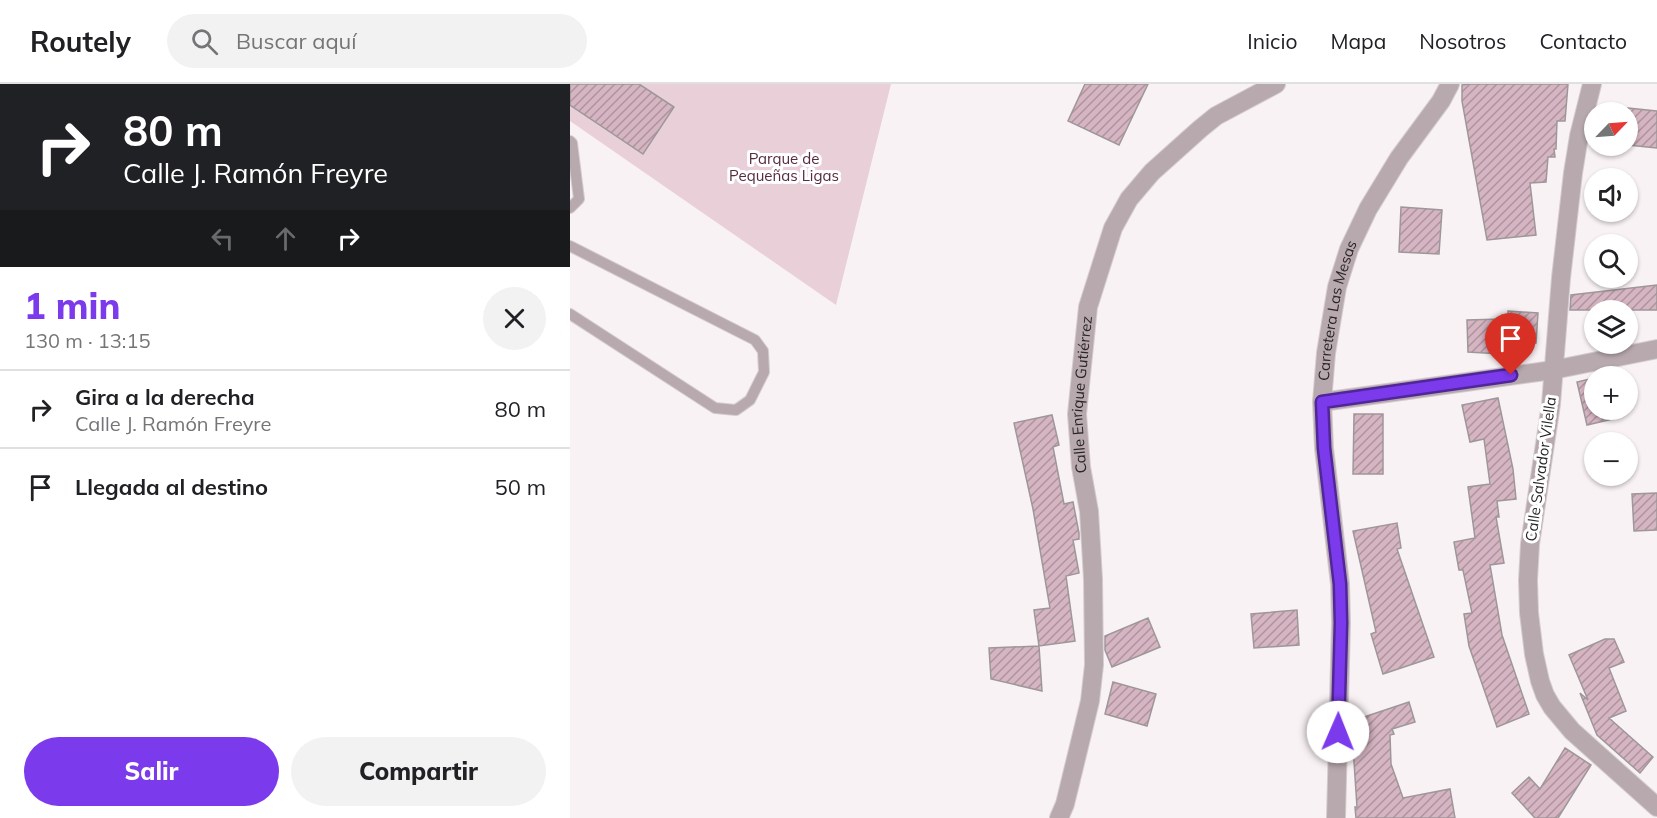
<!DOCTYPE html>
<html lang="es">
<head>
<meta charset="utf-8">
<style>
	:root { --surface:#fff; --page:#f2f2f2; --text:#202124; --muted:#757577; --line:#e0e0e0; --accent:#7c3aed }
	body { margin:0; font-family:Mulish,sans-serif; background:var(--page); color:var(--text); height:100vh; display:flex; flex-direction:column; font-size:22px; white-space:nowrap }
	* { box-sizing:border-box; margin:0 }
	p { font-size:20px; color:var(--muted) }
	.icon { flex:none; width:33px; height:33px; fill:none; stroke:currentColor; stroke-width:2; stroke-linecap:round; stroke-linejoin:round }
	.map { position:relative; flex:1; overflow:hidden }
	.details { display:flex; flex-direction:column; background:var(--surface); width:570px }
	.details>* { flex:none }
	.hud { background:#202124; color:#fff; overflow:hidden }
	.needle { width:39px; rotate:65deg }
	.fabs { position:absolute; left:1014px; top:18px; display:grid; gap:12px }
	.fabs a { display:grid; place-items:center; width:54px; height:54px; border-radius:50%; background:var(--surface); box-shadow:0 2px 4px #0004; font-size:30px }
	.pin { position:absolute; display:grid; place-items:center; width:51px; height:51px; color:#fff; margin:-62px -26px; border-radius:50% 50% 50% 0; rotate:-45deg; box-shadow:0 0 6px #0007 }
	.pin .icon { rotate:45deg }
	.me { position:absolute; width:66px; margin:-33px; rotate:1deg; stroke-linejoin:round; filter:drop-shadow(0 0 4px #0008) }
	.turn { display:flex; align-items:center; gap:21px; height:126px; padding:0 24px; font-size:27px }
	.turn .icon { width:78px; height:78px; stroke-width:2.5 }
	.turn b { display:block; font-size:42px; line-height:51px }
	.lanes { display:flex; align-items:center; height:57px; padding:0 24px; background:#0003; justify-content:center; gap:30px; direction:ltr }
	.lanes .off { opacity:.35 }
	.round { display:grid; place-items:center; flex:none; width:63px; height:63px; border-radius:32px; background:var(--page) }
	.summary { display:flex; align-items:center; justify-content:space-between; height:102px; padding:0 24px }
	h1 { font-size:36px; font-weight:800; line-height:45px; color:var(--accent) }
	.button { display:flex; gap:12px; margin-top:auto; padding:12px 24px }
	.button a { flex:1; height:69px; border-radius:36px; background:var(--accent); color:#fff; font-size:24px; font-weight:800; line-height:69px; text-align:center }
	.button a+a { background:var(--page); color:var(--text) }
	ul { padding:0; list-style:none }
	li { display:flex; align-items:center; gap:18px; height:78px; padding:0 24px; border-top:2px solid var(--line) }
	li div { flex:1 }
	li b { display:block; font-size:22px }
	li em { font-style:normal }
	header { display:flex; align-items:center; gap:36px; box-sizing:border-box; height:84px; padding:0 30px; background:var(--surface); border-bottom:2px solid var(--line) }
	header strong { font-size:28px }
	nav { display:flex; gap:33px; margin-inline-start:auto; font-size:21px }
	.search { width:420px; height:54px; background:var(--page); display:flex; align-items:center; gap:15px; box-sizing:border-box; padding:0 21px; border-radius:33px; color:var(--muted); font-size:22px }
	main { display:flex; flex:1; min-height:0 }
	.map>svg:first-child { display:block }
</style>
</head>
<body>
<header>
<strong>Routely</strong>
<div class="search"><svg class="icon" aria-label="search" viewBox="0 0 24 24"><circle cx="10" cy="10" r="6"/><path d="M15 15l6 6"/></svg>Buscar aquí</div>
<nav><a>Inicio</a><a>Mapa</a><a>Nosotros</a><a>Contacto</a></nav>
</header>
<main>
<section class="details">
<div class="hud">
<div class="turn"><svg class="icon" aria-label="right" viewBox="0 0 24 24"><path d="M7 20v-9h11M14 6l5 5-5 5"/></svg><div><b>80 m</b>Calle J. Ramón Freyre</div></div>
<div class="lanes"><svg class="icon off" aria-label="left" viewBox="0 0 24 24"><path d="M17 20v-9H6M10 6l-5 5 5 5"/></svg><svg class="icon off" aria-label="ahead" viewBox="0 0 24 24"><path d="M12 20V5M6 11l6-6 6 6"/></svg><svg class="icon" aria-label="right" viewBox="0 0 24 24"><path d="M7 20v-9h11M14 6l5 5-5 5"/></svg></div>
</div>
<div class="summary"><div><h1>1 min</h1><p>130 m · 13:15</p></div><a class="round"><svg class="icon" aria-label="close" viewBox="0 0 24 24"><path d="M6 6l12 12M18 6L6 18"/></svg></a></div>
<ul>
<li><svg class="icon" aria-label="right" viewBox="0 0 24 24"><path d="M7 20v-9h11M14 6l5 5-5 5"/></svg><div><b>Gira a la derecha</b><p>Calle J. Ramón Freyre</p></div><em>80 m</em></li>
<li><svg class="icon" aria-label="arrive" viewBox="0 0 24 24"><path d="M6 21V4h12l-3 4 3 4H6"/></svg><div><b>Llegada al destino</b></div><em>50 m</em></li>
</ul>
<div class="button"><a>Salir</a><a>Compartir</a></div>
</section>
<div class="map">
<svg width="1087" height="734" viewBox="0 0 1087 734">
	<defs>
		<pattern id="building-hatch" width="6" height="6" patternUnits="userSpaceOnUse" patternTransform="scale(1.5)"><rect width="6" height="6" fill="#d6b5c2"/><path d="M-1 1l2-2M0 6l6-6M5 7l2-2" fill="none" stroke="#ae939e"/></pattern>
	</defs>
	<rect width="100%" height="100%" fill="#f9f2f4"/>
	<path fill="#e8cfd8" d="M0,0H321L266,221L0,37Z"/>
	<path fill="url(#building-hatch)" stroke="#9e9799" stroke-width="1.5" d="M0,0H69L104,23L73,70L0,21Z
		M515,0H578L549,61L498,37Z
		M900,0H998L995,37H987L986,65H984L985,73H978L976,98L960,99L966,151L917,156L892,17V1Z
		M1058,24L1087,27V64L1058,61Z
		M831,123L872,126L869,170L829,168Z
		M1087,201V226H1000L1001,211Z
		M938,227L968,229L966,259H960L959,269L948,268V271L898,268L897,236L932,235V231H938Z
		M1024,294V326H1041L1043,335L1017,341L1007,298Z
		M928,314L943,385L946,415L927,417L929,433H926L934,479L920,481L932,551L959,630L927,643L899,562L894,530L902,529L893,486H889L884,458L905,454L898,403L920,400L914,355L900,358L892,321Z
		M784,330H813V390H783Z
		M482,331L489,361L483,363L494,420L503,418L509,449V455L503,456L509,489L496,492L505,557L469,562L464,526L480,524L463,425L444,339Z
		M1087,409V446L1064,447L1062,410Z
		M827,439L831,464L827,465L864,573L813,590L801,550L806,548L783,447Z
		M727,526L729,561L684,564L681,530Z
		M578,534L590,563L542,583L535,566V552Z
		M1035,555H1044L1054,578L1039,584L1056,627L1039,634L1083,673L1070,689L1027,651L1010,609L1018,616L999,571Z
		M469,562L472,607L421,595L419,564Z
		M543,598L586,610L577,642L535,630Z
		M839,618L845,638L822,645L824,650L820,651L821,680L833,714L880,705L885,734H786L785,723H787L783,663L790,662L782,637Z
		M995,664L1021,681L988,734H965L942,709L959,693L970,705Z"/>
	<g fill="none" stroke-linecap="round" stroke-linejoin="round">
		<defs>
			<path id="service" d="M0,57L2,59L9,115L0,124
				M0,162L185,256L193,267L194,288L180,316L166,326L145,324L0,230"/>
			<g id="minor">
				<path d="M1022,0L1009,52L1003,89L991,194L981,320L960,460L958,496L959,529L964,570L970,597L975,611L982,623L1002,647L1087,723"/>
				<path d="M752,318L983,286L1087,265"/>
				<path id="s1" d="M489,734L495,720L520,617L524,581L523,495L519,427L511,383L507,330L518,223L543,144L559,115L582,88L630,45L646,32L706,0"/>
			</g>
			<g id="tertiary">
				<path id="s2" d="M766,734L771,539L770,500L754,364L752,318L756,269L767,203L779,165L798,125L829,74L871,17L880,0"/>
			</g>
		</defs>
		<use href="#service" stroke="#d4cdcf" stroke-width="12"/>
		<use href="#minor" stroke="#d4cdcf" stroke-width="20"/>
		<use href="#tertiary" stroke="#d4cdcf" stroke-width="20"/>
		<use href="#service" stroke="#b8a9af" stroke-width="10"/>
		<use href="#minor" stroke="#b8a9af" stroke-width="18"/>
		<use href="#tertiary" stroke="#b8a9af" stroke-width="18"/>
	</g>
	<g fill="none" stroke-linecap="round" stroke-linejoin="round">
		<defs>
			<path id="route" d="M768,648L771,539L770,500L754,364L752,318L941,291"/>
		</defs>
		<use href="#route" stroke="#51269a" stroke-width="15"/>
		<use href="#route" stroke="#7c3aed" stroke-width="10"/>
	</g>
	<g text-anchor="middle" stroke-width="6" stroke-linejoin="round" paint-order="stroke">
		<g font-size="15" fill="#572a3f" stroke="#fff">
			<text x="214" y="80">Parque de<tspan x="214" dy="17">Pequeñas Ligas</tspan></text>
		</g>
		<g font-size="15" fill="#292627" stroke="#fff">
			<text dy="5" stroke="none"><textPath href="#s2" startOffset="510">Carretera Las Mesas</textPath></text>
			<text dy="5" stroke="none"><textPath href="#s1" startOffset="429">Calle Enrique Gutiérrez</textPath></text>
			<text transform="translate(971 385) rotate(-82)" y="5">Calle Salvador Vilella</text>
		</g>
	</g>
</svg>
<div class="fabs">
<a><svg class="needle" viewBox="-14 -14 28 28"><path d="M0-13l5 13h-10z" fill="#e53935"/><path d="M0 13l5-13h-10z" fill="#757577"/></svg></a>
<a><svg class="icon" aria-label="sound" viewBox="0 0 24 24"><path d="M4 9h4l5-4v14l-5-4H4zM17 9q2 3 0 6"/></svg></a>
<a><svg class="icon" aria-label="search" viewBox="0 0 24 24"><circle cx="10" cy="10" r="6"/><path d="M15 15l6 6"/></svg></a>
<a><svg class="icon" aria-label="layers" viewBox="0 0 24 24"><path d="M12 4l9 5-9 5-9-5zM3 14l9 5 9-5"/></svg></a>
<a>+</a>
<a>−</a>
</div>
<div class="pin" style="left:941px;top:291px;background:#d93025"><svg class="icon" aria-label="arrive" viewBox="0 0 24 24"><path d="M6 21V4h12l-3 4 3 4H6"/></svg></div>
<svg class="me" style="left:768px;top:648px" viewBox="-20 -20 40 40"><circle r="19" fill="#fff"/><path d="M0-13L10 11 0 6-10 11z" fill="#7c3aed"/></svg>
</div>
</main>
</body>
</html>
